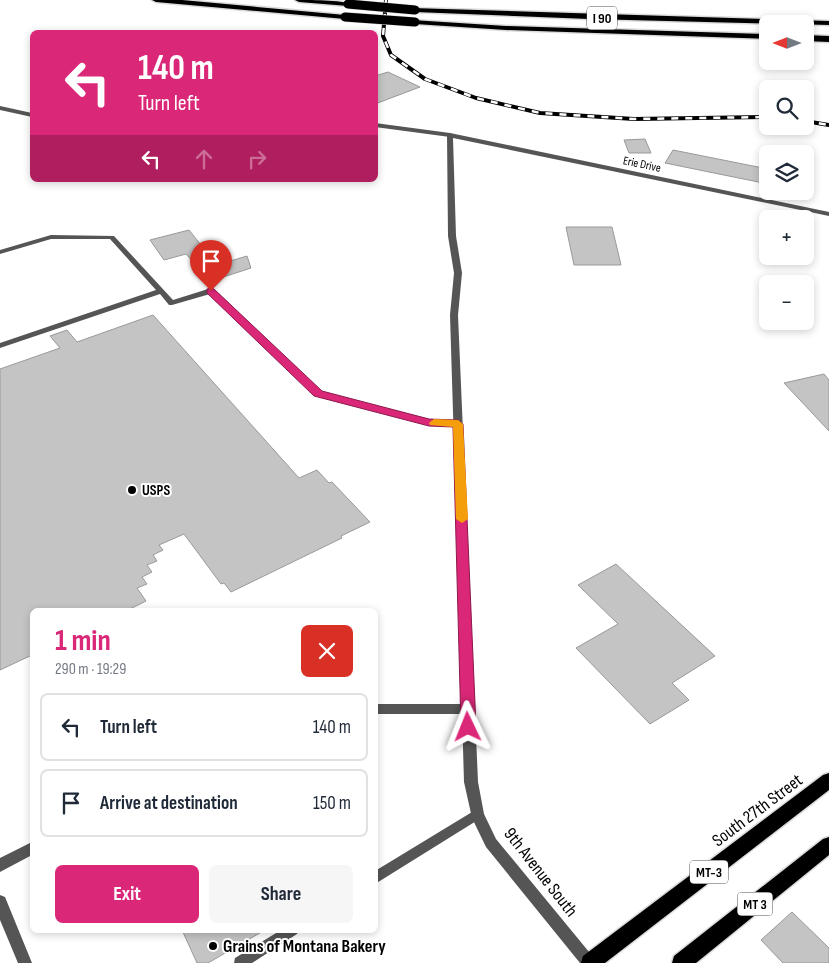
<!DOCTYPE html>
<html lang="en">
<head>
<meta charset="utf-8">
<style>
	:root { --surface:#fff; --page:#f6f6f7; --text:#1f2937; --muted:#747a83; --line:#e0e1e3; --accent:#db2777 }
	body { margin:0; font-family:"Sofia Sans Condensed",sans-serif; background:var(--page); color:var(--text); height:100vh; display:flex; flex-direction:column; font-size:19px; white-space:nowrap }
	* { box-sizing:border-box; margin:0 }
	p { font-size:16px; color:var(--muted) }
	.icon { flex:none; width:28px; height:28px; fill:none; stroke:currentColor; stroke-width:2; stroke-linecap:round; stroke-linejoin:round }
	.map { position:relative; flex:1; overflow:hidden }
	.side { position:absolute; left:30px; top:608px; width:348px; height:325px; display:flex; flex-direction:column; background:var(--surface); border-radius:8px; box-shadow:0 2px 8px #0003 }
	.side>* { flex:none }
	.hud { position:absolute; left:30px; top:30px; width:348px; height:152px; border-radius:8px; box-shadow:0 2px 8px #0003; background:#db2777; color:#fff; overflow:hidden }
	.needle { width:32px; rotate:270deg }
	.buttons { position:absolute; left:759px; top:15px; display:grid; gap:10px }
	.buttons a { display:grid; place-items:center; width:55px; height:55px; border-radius:8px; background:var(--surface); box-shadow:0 2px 8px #0003; font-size:25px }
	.pin { position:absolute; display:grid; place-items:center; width:42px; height:42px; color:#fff; margin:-51px -21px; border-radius:50% 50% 50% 0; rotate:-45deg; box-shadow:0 0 5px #0007 }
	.pin .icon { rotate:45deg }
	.me { position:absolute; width:55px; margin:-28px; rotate:358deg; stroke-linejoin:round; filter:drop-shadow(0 0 4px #0008) }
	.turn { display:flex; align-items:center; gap:18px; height:105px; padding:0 25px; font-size:22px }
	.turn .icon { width:65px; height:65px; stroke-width:2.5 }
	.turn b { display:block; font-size:35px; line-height:42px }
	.lanes { display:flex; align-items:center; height:48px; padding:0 25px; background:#0003; justify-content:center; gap:25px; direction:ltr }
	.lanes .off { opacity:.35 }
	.round { display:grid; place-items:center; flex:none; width:52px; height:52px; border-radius:8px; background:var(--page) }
	.summary { display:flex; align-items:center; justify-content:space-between; height:85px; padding:0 25px }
	h1 { font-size:30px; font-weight:700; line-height:38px; color:var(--accent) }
	.cta { display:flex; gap:10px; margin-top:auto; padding:10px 25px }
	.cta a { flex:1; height:58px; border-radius:8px; background:var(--accent); color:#fff; font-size:20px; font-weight:700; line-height:58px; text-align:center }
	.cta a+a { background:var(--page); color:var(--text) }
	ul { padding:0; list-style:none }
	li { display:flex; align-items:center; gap:15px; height:68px; margin:0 10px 8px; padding:0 15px; border:2px solid var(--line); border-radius:8px }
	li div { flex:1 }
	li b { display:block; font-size:19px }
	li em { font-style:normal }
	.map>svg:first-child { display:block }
</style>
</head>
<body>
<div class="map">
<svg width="829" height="963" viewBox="0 0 829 963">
	<rect width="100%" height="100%" fill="#fff"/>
	<path fill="#c4c4c4" stroke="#999" d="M388,72L420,87L375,104V76Z
		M645,139L651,153H629L624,140Z
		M673,150L768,169V184L665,163Z
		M566,227H612L621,265H574Z
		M189,230L217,265L247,256L251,268L211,281L186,254L164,260L150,240Z
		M153,315L299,478L317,470L329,483L332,482L370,522L341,536L342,538L231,592L224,583L221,584L184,534L159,545L163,550L153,555L157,561L147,565L152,572L142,577L147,584L137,588L146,601L128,610H32V655L0,670V369L60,348L50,336L67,330L77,342Z
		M824,374L829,380V431L784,383Z
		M616,564L715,656L672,683L689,700L650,724L576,648L618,624L578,585Z
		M792,912L829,948V963H783L761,940Z
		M182,930H265L208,963H197Z"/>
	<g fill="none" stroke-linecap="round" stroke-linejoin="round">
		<defs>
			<path id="primary" d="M829,773V790L605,963H581L583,956L823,775Z
				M829,837V855L696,963H672L674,956L823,839Z"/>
			<path id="highway" d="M152,0H182L345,15L349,17L345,19L156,2Z
				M295,0C309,0 341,0 352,4L348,6L299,2Z
				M412,8L829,21V25L589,19L415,12L411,10Z
				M412,20L506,26L768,34V39L506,30L415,24H412Z
				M805,35L829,36V42L805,41Z"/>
		</defs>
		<use href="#primary" stroke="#dbdbdb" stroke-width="3"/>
		<use href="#highway" stroke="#dbdbdb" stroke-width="3"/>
		<path fill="#555" fill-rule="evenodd" d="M0,106L32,113V117L0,110Z
			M375,123L450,133L453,135L450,137L375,127Z
			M51,235L114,236L173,300L208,289H214L321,392L429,419L458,421L462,424L458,427L429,425L315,396L210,294L172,305H169L160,294L0,348V343L156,290L110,239H51L0,254V250Z
			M477,809L481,810L483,814L481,818L375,884V871Z
			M281,930H299L297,934L252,963H234L235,958Z"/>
		<path fill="#555" fill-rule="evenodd" d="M450,133L829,212V216L453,138L456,236L462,273L458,315L478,782L484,814L496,839L594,958L596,963H580L486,847L472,818L464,782L462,714H375V704H462L450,315L454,273L448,236L447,135Z
			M32,842V855L0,872V858Z
			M0,895L5,897L32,963H18L0,920Z"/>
		<use href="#primary" fill="#000" fill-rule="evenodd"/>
		<use href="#highway" fill="#000" fill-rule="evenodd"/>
		<defs>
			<path id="rail" d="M386,0L383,36L391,55L425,79L476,98L540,113L634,119L768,117
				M805,121L829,125"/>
		</defs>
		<use href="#rail" stroke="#000" stroke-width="4"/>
		<use href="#rail" stroke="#fff" stroke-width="2.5" stroke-dasharray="7" stroke-linecap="butt"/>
		<defs>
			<path id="highway-bridge" d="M348,4L415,10
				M345,17L415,22"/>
		</defs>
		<use href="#highway-bridge" stroke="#dbdbdb" stroke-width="10" stroke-linecap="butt"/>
		<use href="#highway-bridge" stroke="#000" stroke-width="9"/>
	</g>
	<path fill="#db2777" stroke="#8e194d" d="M211,288L214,289L322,391L429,419L458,420L463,424L476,727L474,732L468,733L463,732L461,727L453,427L429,426L314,396L207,293V289Z"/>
	<path fill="#f59e0b" d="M434,419L458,420L463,424L468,519L462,523L456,519L453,427L430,425L429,423Z"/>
	<g fill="#000" stroke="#fff" stroke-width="2">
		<circle cx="132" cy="490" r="5"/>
		<circle cx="213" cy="946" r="5"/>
	</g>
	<g text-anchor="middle" stroke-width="4" stroke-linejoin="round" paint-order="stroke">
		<g font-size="12" fill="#000" stroke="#fff">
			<text transform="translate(642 164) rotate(12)" y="4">Erie Drive</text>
		</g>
		<g fill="#fff" stroke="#4c4c4c" stroke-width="1">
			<rect x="587" y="6.5" width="30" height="23" rx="4"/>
			<rect x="690" y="860.5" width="38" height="23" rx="4"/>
			<rect x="737.5" y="892.5" width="35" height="23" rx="4"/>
		</g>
		<g font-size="14" font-weight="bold" fill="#000">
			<text x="602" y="23">I 90</text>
			<text x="709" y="877">MT-3</text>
			<text x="755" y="909">MT 3</text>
		</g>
		<g font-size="15" font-weight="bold" fill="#000" stroke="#fff" text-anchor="start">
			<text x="142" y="495">USPS</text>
		</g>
		<g font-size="18" fill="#000" stroke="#fff">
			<text transform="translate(757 810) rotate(-37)" y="6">South 27th Street</text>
			<text transform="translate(541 872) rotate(52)" y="6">9th Avenue South</text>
		</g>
		<g font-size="18" font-weight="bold" fill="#000" stroke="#fff" text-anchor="start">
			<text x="223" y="952">Grains of Montana Bakery</text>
		</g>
	</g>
</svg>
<div class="buttons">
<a><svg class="needle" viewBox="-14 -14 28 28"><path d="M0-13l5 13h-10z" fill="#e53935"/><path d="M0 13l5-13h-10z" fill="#747a83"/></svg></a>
<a><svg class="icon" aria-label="search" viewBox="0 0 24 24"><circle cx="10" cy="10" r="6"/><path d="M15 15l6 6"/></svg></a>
<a><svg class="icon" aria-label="layers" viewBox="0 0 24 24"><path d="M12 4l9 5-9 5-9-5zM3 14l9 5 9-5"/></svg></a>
<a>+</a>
<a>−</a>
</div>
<div class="pin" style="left:211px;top:291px;background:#d93025"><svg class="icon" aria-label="arrive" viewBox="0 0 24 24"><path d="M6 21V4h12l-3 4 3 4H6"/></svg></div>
<svg class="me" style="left:468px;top:727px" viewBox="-20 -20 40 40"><path d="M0-17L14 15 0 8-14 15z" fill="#db2777" stroke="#fff" stroke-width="4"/></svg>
<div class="hud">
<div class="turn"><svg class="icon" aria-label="left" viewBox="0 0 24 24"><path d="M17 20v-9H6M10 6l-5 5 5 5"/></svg><div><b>140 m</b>Turn left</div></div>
<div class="lanes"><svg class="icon" aria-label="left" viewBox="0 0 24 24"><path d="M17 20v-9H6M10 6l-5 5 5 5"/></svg><svg class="icon off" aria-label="ahead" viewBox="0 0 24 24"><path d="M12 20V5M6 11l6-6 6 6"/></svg><svg class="icon off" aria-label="right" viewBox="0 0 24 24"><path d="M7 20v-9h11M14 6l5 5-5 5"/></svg></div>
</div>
<section class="side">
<div class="summary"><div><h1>1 min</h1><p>290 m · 19:29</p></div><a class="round" style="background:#d93025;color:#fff"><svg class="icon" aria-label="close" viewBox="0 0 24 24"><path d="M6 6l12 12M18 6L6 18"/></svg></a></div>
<ul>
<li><svg class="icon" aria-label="left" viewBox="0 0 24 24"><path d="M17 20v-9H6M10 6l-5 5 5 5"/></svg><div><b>Turn left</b></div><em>140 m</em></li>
<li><svg class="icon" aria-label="arrive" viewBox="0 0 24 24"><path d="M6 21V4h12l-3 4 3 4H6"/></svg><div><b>Arrive at destination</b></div><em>150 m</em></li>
</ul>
<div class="cta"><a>Exit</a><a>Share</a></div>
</section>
</div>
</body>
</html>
